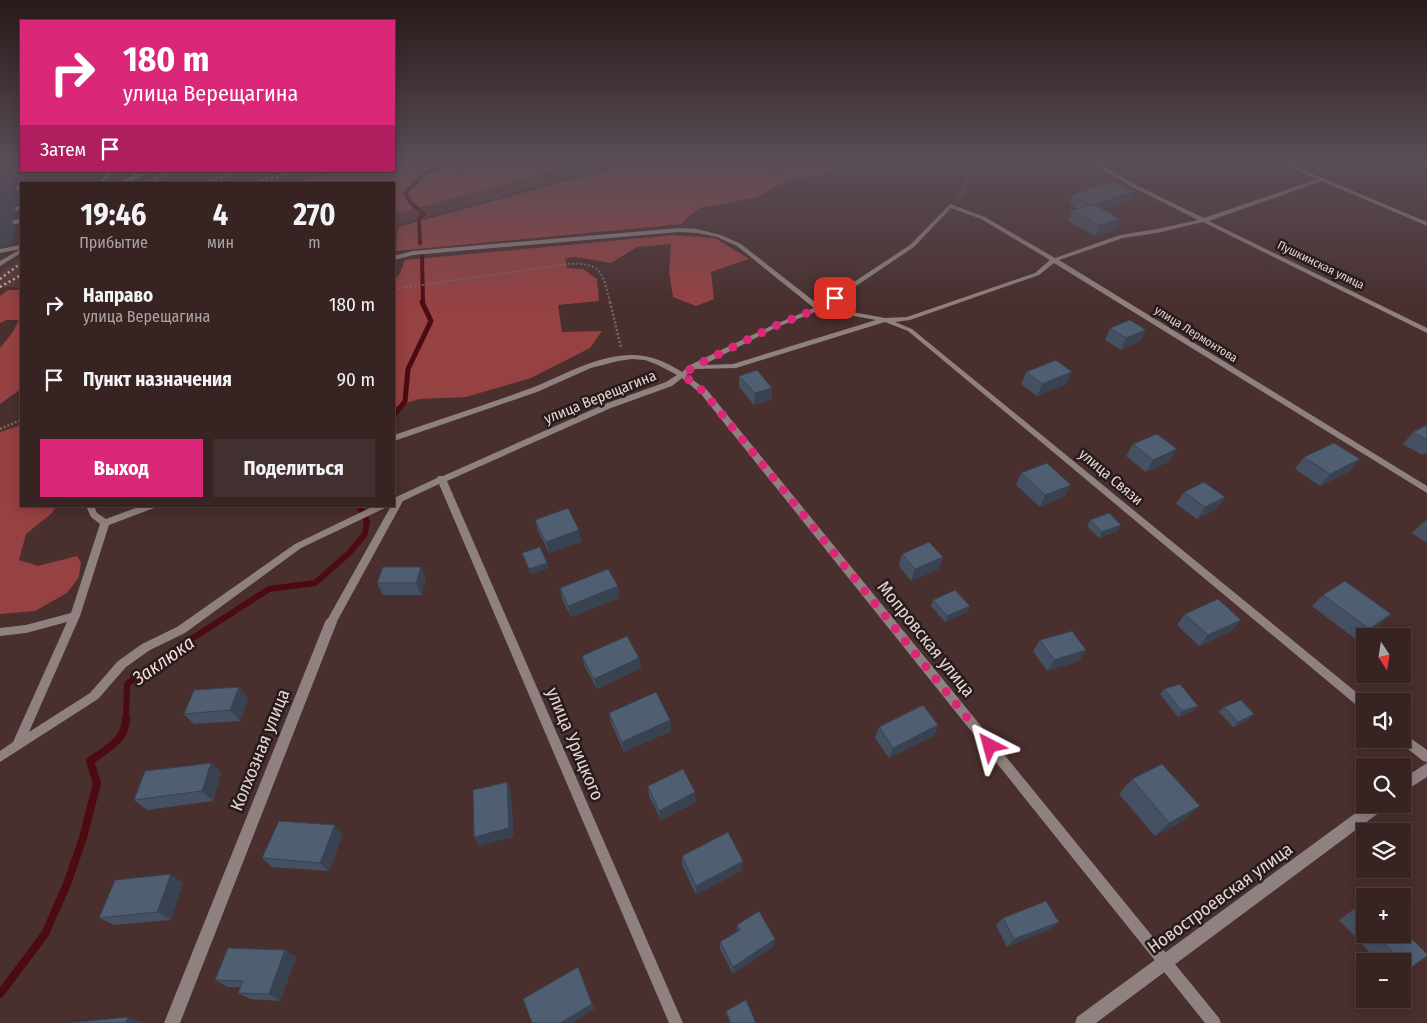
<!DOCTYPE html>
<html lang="ru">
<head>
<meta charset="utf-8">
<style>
	:root { --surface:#372322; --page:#422f2f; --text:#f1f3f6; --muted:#aaa4a5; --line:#514040; --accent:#db2777 }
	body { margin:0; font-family:"Fira Sans Condensed",sans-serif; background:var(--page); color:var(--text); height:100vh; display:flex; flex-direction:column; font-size:19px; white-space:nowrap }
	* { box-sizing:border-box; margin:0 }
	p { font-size:16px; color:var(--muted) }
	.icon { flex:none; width:28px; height:28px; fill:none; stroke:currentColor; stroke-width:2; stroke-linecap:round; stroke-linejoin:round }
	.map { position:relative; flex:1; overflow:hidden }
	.drawer { position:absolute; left:20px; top:182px; width:375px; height:325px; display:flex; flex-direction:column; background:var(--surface); border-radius:0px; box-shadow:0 2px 12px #0003,0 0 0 1px var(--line) }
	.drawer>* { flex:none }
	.guide { position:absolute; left:20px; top:20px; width:375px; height:152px; border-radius:0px; box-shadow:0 2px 12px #0003,0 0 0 1px var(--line); background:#db2777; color:#fff; overflow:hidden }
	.needle { width:32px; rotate:168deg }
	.tools { position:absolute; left:1356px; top:628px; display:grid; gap:10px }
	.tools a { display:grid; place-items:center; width:55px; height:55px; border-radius:0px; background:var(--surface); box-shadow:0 2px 12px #0003,0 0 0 1px var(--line); font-size:25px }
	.pin { position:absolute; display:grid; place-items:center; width:42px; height:42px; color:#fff; margin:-21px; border-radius:10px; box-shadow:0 2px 8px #0006 }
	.me { position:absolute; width:55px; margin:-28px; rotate:321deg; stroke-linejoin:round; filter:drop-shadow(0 0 4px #0008) }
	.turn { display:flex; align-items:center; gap:18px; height:105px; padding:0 20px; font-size:22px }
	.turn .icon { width:65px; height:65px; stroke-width:2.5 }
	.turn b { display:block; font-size:35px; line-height:42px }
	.then { display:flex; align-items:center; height:48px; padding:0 20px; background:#0003; gap:10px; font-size:19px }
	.eta { display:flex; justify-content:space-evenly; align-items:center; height:85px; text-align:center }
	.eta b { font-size:30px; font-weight:700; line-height:35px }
	.primary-button { display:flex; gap:10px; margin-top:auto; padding:10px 20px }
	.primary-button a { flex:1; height:58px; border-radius:0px; background:var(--accent); color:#fff; font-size:20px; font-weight:700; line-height:58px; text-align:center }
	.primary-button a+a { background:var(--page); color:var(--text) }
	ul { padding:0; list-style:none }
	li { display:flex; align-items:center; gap:15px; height:75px; padding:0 20px }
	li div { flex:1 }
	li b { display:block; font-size:19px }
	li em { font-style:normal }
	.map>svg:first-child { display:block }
</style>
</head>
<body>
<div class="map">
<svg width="1427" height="1023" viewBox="0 0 1427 1023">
	<rect width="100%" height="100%" fill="#492f2e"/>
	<path fill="#593837" d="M394,162H626L394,226V184H139L159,171H394Z
		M21,259V287H0V273Z"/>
	<path fill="#964142" d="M394,162H587L394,214V184H292L339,171H394Z
		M636,162H760L773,171L829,163L839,173L789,179L757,197L700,208L689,216L682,224L396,251L398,227Z
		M674,235L715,238L749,259L711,272L714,299L696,306L673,297L669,272L671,244L637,247L611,263L576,257L565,258L567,268L583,269L597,279L599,301L558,305L562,332L602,331L590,348L531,378L466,397L419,399L394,407V280L400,273L405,260Z
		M8,290H21V389L0,404V348L12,333L19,320H6L0,323V296Z
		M21,425V506H56L52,513L26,534L19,560L38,566L77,556L81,562L79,577L67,593L35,611L0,614V432Z"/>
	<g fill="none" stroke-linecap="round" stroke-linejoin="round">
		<path stroke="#4c0b11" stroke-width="4" d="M420,243L419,219L424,214L411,203L405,193L425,174L449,162
			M422,255L423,303"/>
		<path stroke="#4c0b11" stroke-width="5" d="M394,416L405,401L408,369L431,321L422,302"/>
		<path stroke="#4c0b11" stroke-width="6" d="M126,720L127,684L168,654L269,589L315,583L348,554L365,534L367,521L359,506"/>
		<path stroke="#4c0b11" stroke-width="8" d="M0,994L45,934L67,884L83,838L97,783L90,761C105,750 126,740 126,719"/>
		<path stroke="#7d6665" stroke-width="2" stroke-dasharray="2 2" stroke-linecap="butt" d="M957,198L963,192L974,162
			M394,289L567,264C602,262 603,273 610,303"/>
		<path stroke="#7d6665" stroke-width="2.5" stroke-dasharray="2 2" stroke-linecap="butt" d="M610,302L621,347
			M0,429L21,420"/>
		<path fill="#8f8180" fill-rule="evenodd" d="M1091,162H1096L1134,184L1204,218L1318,179L1278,162H1284L1427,222V226L1425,225L1322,181L1209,221L1427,328V333L1203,222L1157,233L1123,238L1059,260L1427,486V493L1054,263L1039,275L910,320L895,322L912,329L1367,701H1365V711L1361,709L908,331L885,322L736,368L695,369L686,375L707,390L1219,1018L1221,1023H1205L701,394L682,378L672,386L611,408L447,481L683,1023H669L439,484L403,501L335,625L331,626L327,625L326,622L391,506H394V498L437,478L438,476H443L605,404L666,382L677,375L658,365L645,360L632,359L618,361L591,368L537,392L394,441V435C439,419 486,405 531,388C563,376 596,355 632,355C650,355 667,362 682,372L690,365L771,326L814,308L737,246L717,237L697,233L679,232L413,255L394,260V256L413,251L679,228L697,229L721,235L741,244L819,305L910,245L950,204L985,217L1055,258L1120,235L1157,229L1198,220L1130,186ZM951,208L981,219L1050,260L1035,273L907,317L885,318L825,307L914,247ZM820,310L876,320L733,364L703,365L775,328Z
			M109,171H114L103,184H98Z
			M21,186V190L0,194V190Z
			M21,206V210L0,214V210Z
			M21,245V249L0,253V249Z
			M21,249V253L0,266V261Z
			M86,506H94L97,513L106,519L141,506H155L154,508L109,525L80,616L29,732L90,693L118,661L142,644L177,627L295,544L374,506H386L385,508L301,548L185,633L150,650L126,667L98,699L0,762V751L13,742L67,622L26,633L0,636V628L26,625L71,613L100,524L91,517Z
			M1402,732L1427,750V762L1423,761L1398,741L1397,739H1402Z"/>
		<path fill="#8f8180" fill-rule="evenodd" d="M147,171H156L123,184H114Z
			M21,219V223L0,227V223Z
			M331,617L335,619L337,622L180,1023H164L325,622L327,619Z
			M1427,763V777L1402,793V779Z
			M1368,804H1386L1384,809L1096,1023H1075L1077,1017Z"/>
		<path stroke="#cbb9b8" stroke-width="2.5" stroke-dasharray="2 3" stroke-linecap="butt" d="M122,184L139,171
			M147,184L169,171
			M201,184L240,171
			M252,184L295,171
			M0,279L21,263
			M0,287L21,275"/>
	</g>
	<path fill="#455162" d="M448,162H504L455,172Z
		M1134,192L1131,200L1101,209L1120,219L1116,230L1095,236L1068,221L1072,211L1078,209L1069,204L1072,195Z
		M1110,328L1146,330L1140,341L1121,350L1105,340Z
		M1026,372L1067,384L1037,396L1021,384Z
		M739,376L772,399L754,405L739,387Z
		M1427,425V453L1422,455L1403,444L1413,432Z
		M1133,444L1170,461L1146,472L1126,456Z
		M1304,457L1350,471L1320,486L1295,469Z
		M1021,473L1065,496L1040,507L1016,485Z
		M1184,492L1225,497L1217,508L1197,519L1176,504Z
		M535,520L579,530L581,542L549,553L538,531Z
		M1090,520L1118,531L1099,538L1087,526Z
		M1427,520V543L1412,533L1424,522Z
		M902,554L939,569L911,581L899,566Z
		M421,567L426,579L421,595H383L377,583Z
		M618,586L619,598L571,617L562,599L560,588Z
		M1323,595L1391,614L1379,625L1357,640L1312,606Z
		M933,600L970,606L967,612L945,622L931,606Z
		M1185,614L1241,620L1231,631L1199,646L1177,625Z
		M1040,640L1086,650L1079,661L1047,671L1033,651Z
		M582,656L639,658L641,668L597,689L585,667Z
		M239,687L248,698L240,721L194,724L184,714Z
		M1164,689L1193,711L1178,717L1160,694Z
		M1224,707L1249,719L1233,727L1219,712Z
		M609,713L671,731L624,752L611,723Z
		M938,725L934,736L889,758L875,738L879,727Z
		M211,763L221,773L213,801L147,810L134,800Z
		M1132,779L1184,820L1155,836L1119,794Z
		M648,786L696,802L661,820L649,796Z
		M343,834L329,871L272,867L262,858Z
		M682,856L742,870L696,895L682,865Z
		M183,883L171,920L114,925L99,918Z
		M1365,903V934H1402L1409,969L1402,972V961H1378L1339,920L1357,907Z
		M1003,918L1059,922L1050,929L1007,947L996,925Z
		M737,925L774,946L733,974L720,949V942L737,932Z
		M296,957L280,1001L250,999L238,993L241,987H228L215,980Z
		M726,1011L756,1023H730L726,1014Z"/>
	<path fill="#384250" d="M453,162H504L455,172Z
		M1,166L21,195L19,204L13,206L18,213L17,218L11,220L15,226L12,245L0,247V171Z
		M1134,192L1131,200L1087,213L1090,205Z
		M1120,219L1116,230L1095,236L1099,225Z
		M1146,330L1140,341L1121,350L1126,338Z
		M1072,372L1067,384L1037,396L1042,384Z
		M772,388V399L754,405L755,393Z
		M1177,449L1170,461L1146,472L1153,460Z
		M1360,459L1350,471L1320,486L1330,474Z
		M1071,485L1065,496L1040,507L1045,495Z
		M1225,497L1217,508L1197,519L1205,507Z
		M1121,525L1118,531L1099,538L1102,532Z
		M579,530L581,542L549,553L546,542Z
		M943,557L939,569L911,581L915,569Z
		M547,563L549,568L530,575L529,569Z
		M421,567L426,579L421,595L416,583Z
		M618,586L619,598L571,617L568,606Z
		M970,606L967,612L945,622L947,616Z
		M1391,614L1379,625L1357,640L1369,629Z
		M1241,620L1231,631L1199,646L1208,635Z
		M1086,650L1079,661L1047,671L1054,660Z
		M639,658L641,668L597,689L594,679Z
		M239,687L248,698L240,721L230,710Z
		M1198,706L1193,711L1178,717L1182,711Z
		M1254,714L1249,719L1233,727L1238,722Z
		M670,720L671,731L624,752L622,742Z
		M938,725L934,736L889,758L893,748Z
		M211,763L221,773L213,801L202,791Z
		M507,782L511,792L514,837L479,846L474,837Z
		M695,792L696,802L661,820L659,811Z
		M1200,806L1184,820L1155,836L1169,823Z
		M335,825L343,834L329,871L320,863Z
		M743,861L742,870L696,895V886Z
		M171,874L183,883L171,920L157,912Z
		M1059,922L1050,929L1007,947L1014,939Z
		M775,939L774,946L733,974V967Z
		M285,950L296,957L280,1001L269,994Z
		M578,967L595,1009L573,1023H560Z
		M128,1017L144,1023H126Z"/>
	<path fill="#505e72" stroke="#384250" d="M1113,181L1134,192L1090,205L1072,195Z
		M1093,204L1120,219L1099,225L1072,211Z
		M1130,320L1146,330L1126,338L1110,328Z
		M1056,360L1072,372L1042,384L1026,372Z
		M757,370L772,388L755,393L739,376Z
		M1427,425V440L1413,432Z
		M1157,434L1177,449L1153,460L1133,444Z
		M1334,443L1360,459L1330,474L1304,457Z
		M1047,463L1071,485L1045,495L1021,473Z
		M1204,482L1225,497L1205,507L1184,492Z
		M568,508L579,530L546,542L535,520Z
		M1109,513L1121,525L1102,532L1090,520Z
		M929,542L943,557L915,569L902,554Z
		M540,547L547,563L529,569L522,553Z
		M383,567H421L416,583H377Z
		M608,569L618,586L568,606L560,588Z
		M1345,581L1391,614L1369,629L1323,595Z
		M955,590L970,606L947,616L933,600Z
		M1218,599L1241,620L1208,635L1185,614Z
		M1072,631L1086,650L1054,660L1040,640Z
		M627,636L639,658L594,679L582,656Z
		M1180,684L1198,706L1182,711L1164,689Z
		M239,687L230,710L184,714L194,690Z
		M656,692L670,720L622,742L609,713Z
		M1241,700L1254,714L1238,722L1224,707Z
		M923,705L938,725L893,748L879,727Z
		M211,763L202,791L134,800L145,771Z
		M1162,764L1200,806L1169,823L1132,779Z
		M683,769L695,792L659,811L648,786Z
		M507,782L509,828L474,837L473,790Z
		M279,821L335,825L320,863L262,858Z
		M728,832L743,861L696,886L682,856Z
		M171,874L157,912L99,918L115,880Z
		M1046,901L1059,922L1014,939L1003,918Z
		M1365,905V923L1354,912Z
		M759,911L775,939L733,967L720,942L740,930L737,925Z
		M1402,929L1427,954V956L1409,969L1402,963V961H1401L1375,934H1402Z
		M228,948L285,950L269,994L238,993L243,981L215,980Z
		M578,967L592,1004L560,1023H532L523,999Z
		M746,1000L756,1023H731L726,1011Z
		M128,1017L126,1023H68Z"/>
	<linearGradient id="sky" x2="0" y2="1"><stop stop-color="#281a19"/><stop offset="0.53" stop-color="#594d57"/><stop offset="1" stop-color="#594d57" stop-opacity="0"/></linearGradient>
	<rect width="1427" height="305" fill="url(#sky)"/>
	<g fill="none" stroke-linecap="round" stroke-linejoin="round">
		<path stroke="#db2777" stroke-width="9" stroke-dasharray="0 16.2" d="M835,298L819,308L773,327L693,367L683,375L704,392L990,746"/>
	</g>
	<g text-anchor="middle" stroke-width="5" stroke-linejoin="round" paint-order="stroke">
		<g font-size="12" fill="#e5d4d3" stroke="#271b1b">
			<text transform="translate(1321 265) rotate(26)" y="4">Пушкинская улица</text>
			<text transform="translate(1196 334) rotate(32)" y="4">улица Лермонтова</text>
		</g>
		<g font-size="15" fill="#e5d4d3" stroke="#271b1b">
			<text transform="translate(600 397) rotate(-22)" y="5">улица Верещагина</text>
			<text transform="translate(1111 477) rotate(40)" y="5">улица Связи</text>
		</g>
		<g font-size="18" fill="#e5d4d3" stroke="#271b1b">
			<text transform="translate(926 639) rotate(51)" y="6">Мопровская улица</text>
			<text transform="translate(575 744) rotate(67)" y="6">улица Урицкого</text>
			<text transform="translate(260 750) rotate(-68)" y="6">Колхозная улица</text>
			<text transform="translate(1220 898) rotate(-36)" y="6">Новостроевская улица</text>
		</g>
		<g font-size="19" font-style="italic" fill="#f2d8d6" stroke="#271b1b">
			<text transform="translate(163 660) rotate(-35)" y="7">Заклюка</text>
		</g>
	</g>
</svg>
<div class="tools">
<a><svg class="needle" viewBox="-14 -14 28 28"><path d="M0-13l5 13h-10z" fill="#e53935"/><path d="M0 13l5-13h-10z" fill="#aaa4a5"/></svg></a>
<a><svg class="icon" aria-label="sound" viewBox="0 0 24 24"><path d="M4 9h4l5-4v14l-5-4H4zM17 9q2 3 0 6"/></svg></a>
<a><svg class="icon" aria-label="search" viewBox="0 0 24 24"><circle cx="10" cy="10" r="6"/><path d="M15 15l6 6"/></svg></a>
<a><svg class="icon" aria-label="layers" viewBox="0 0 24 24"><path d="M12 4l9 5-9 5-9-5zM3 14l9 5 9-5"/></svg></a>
<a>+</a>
<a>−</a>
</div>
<div class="pin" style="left:835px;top:298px;background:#d93025"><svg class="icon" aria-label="arrive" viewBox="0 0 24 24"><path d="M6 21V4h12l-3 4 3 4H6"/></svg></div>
<svg class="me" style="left:990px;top:746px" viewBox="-20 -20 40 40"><path d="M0-17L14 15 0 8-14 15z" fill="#db2777" stroke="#fff" stroke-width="4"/></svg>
<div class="guide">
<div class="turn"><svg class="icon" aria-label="right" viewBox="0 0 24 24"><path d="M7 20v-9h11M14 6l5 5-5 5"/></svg><div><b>180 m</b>улица Верещагина</div></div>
<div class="then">Затем<svg class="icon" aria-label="arrive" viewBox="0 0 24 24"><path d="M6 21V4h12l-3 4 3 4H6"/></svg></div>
</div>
<section class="drawer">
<div class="eta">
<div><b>19:46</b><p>Прибытие</p></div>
<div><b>4</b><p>мин</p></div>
<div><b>270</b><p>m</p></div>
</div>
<ul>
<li><svg class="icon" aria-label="right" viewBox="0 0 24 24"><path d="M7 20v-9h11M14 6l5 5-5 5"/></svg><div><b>Направо</b><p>улица Верещагина</p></div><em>180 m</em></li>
<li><svg class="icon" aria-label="arrive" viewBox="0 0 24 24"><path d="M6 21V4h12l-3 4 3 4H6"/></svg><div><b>Пункт назначения</b></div><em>90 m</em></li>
</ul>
<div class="primary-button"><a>Выход</a><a>Поделиться</a></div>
</section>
</div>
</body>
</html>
